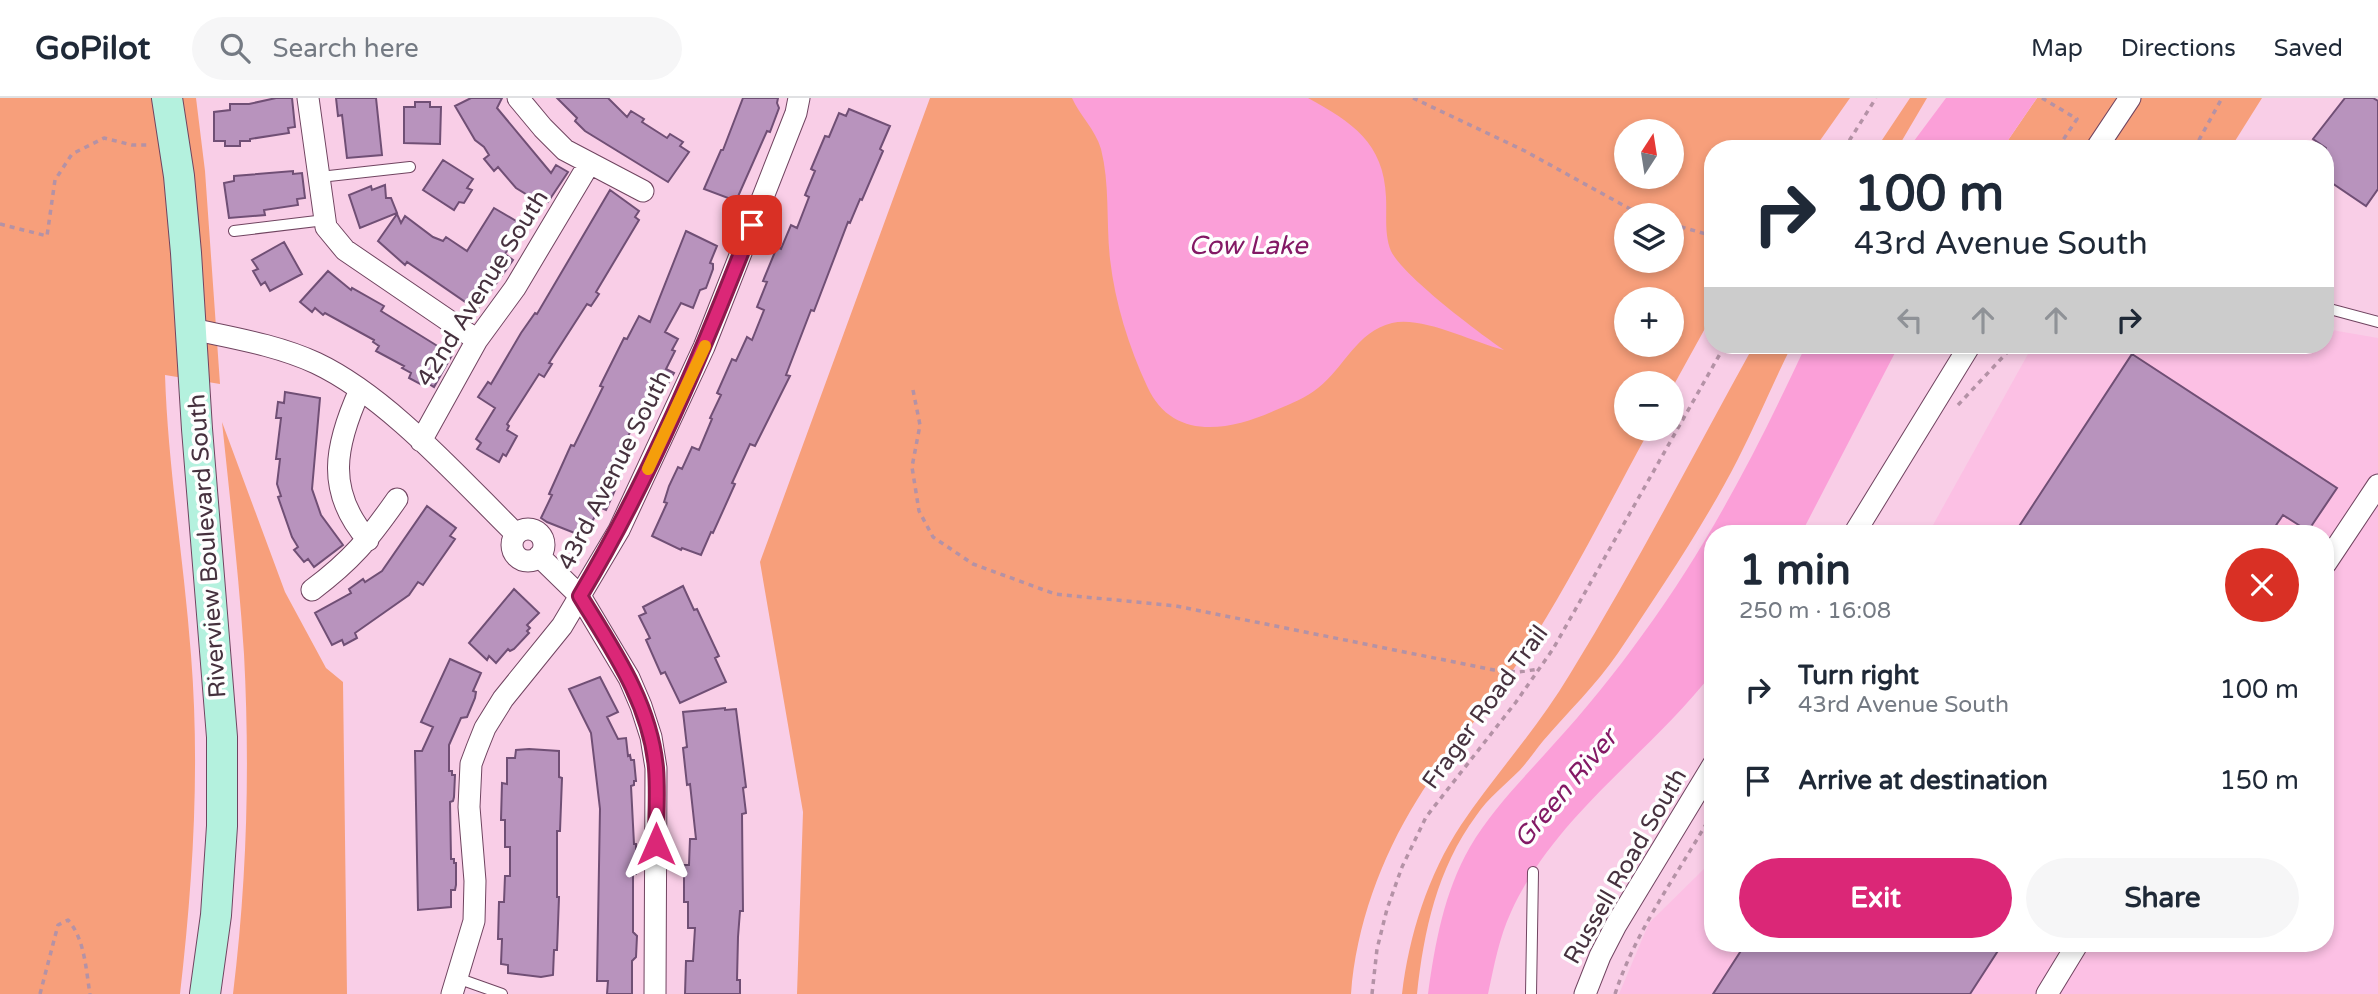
<!DOCTYPE html>
<html lang="en">
<head>
<meta charset="utf-8">
<style>
	:root { --surface:#fff; --page:#f6f6f7; --text:#1f2937; --muted:#747a83; --line:#e0e1e3; --accent:#db2777 }
	body { margin:0; font-family:"Varela Round",sans-serif; background:var(--page); color:var(--text); height:100vh; display:flex; flex-direction:column; font-size:26px; white-space:nowrap }
	* { box-sizing:border-box; margin:0 }
	p { font-size:23px; color:var(--muted) }
	.icon { flex:none; width:38px; height:38px; fill:none; stroke:currentColor; stroke-width:2; stroke-linecap:round; stroke-linejoin:round }
	.map { position:relative; flex:1; overflow:hidden }
	.side { position:absolute; left:1704px; top:427px; width:630px; height:427px; display:flex; flex-direction:column; background:var(--surface); border-radius:28px; box-shadow:0 4px 10px #0003 }
	.side>* { flex:none }
	.hud { position:absolute; left:1704px; top:42px; width:630px; height:214px; border-radius:28px; box-shadow:0 4px 10px #0003; background:#fff; color:var(--text); overflow:hidden }
	.needle { width:46px; rotate:12deg }
	.controls { position:absolute; left:1614px; top:21px; display:grid; gap:14px }
	.controls a { display:grid; place-items:center; width:70px; height:70px; border-radius:50%; background:var(--surface); box-shadow:0 4px 10px #0003; font-size:35px }
	.pin { position:absolute; display:grid; place-items:center; width:60px; height:60px; color:#fff; margin:-30px; border-radius:14px; box-shadow:0 4px 10px #0006 }
	.me { position:absolute; width:77px; margin:-38px; rotate:0deg; stroke-linejoin:round; filter:drop-shadow(0 0 5px #0008) }
	.turn { display:flex; align-items:center; gap:24px; height:147px; padding:0 35px; font-size:32px }
	.turn .icon { width:91px; height:91px; stroke-width:2.5 }
	.turn b { display:block; font-size:49px; line-height:60px }
	.lanes { display:flex; align-items:center; height:66px; padding:0 35px; background:#0003; justify-content:center; gap:35px; direction:ltr }
	.lanes .off { opacity:.35 }
	.round { display:grid; place-items:center; flex:none; width:74px; height:74px; border-radius:37px; background:var(--page) }
	.summary { display:flex; align-items:center; justify-content:space-between; height:119px; padding:0 35px }
	h1 { font-size:42px; font-weight:700; line-height:52px }
	.primary-button { display:flex; gap:14px; margin-top:auto; padding:14px 35px }
	.primary-button a { flex:1; height:80px; border-radius:42px; background:var(--accent); color:#fff; font-size:28px; font-weight:700; line-height:80px; text-align:center }
	.primary-button a+a { background:var(--page); color:var(--text) }
	ul { padding:0; list-style:none }
	li { display:flex; align-items:center; gap:21px; height:91px; padding:0 35px }
	li div { flex:1 }
	li b { display:block; font-size:26px }
	li em { font-style:normal }
	header { display:flex; align-items:center; gap:42px; box-sizing:border-box; height:98px; padding:0 35px; background:var(--surface); border-bottom:2px solid var(--line) }
	header strong { font-size:33px }
	nav { display:flex; gap:38px; margin-inline-start:auto; font-size:24px }
	.search { width:490px; height:63px; background:var(--page); display:flex; align-items:center; gap:18px; box-sizing:border-box; padding:0 24px; border-radius:38px; color:var(--muted); font-size:26px }
	.map>svg:first-child { display:block }
</style>
</head>
<body>
<header>
<strong>GoPilot</strong>
<div class="search"><svg class="icon" aria-label="search" viewBox="0 0 24 24"><circle cx="10" cy="10" r="6"/><path d="M15 15l6 6"/></svg>Search here</div>
<nav><a>Map</a><a>Directions</a><a>Saved</a></nav>
</header>
<div class="map">
<svg width="2378" height="896" viewBox="0 0 2378 896">
	<rect width="100%" height="100%" fill="#f9cee7"/>
	<path fill="#fcc0e4" d="M2326,231L2378,240V896H1619L1649,825L1713,762V845H2326V436H1928L2033,247H2326Z"/>
	<path fill="#f79f7b" fill-rule="evenodd" d="M0,0H196L205,73L220,286L165,277C168,370 184,463 191,557C200,670 193,784 180,896H0Z
		M930,0H1850L1814,51H1713V216L1671,292V285H1626V331H1650C1607,409 1567,491 1517,566C1486,613 1446,654 1417,702C1381,760 1356,828 1351,896H797L803,714L760,464ZM1626,33H1671V79H1626ZM1626,117H1671V163H1626ZM1626,201H1671V247H1626Z
		M1910,0H1927L1897,51H1876Z
		M2037,0H2262L2230,51H2002Z
		M1754,247H1792C1773,285 1757,324 1738,361C1703,429 1660,492 1618,555C1596,587 1568,614 1543,643C1535,653 1528,663 1520,672C1505,687 1488,700 1476,718C1437,771 1424,832 1417,896H1402C1409,837 1428,777 1461,727C1496,675 1538,630 1570,576C1636,469 1693,357 1754,247Z
		M222,324L285,494L326,570L343,584L347,896H233C247,783 250,670 244,556C239,479 230,401 222,324Z"/>
	<path fill="#fb9fd8" d="M1072,0H1308C1352,24 1384,45 1386,99C1387,117 1384,136 1391,153C1403,178 1479,235 1504,252C1472,244 1423,218 1392,225C1356,234 1345,269 1318,290C1306,300 1290,306 1276,312C1230,333 1172,344 1147,288C1129,249 1115,205 1110,161C1106,125 1110,86 1101,51C1095,31 1080,18 1072,0Z
		M1946,0H2037L2002,51H1908Z
		M1806,247H1899L1801,436H1713V574C1650,656 1555,717 1511,814C1499,840 1494,868 1488,896H1428C1435,846 1444,794 1470,749C1492,711 1524,680 1553,647C1585,612 1615,575 1643,536C1709,446 1759,348 1806,247Z"/>
	<path fill="#b893bd" stroke="#704f75" stroke-width="2" d="M276,0H292L295,29L288,30L289,35L250,41V43H240V48H225V43H214V14L230,12V6H249Z
		M336,0H376L382,57L347,60L342,17L338,18Z
		M471,0H502L497,10L551,75L556,67L568,74L548,104L541,100L539,104L516,90L498,69L494,73L484,61L489,57L484,49L475,42L455,8Z
		M557,0H608L627,19L631,13L644,21L642,24L667,40L670,36L683,44L680,48L689,54L668,84L585,33L575,23L577,20Z
		M743,0H778L777,5L779,10L770,34L767,33L736,103L704,91L721,52H723Z
		M2345,0H2373L2378,3V91L2366,108L2326,81V50L2313,41Z
		M415,4H430V9H441L440,46L404,45V9H415Z
		M849,11L890,28L880,51L883,53L862,102L860,101L850,125L848,124L814,213L811,212L786,277L790,278L755,348L750,346L732,385L735,386L713,435L711,434L701,457L682,450L681,452L652,438L667,405L664,404L669,388L678,369L682,371L692,349L699,352L712,321L710,320L721,297L717,295L732,261L736,263L747,239L752,242L764,212L757,209L767,184L763,183L777,149L781,151L791,127L797,130L809,99L805,97L815,73L811,71L825,38L829,39L839,15L846,18Z
		M443,62L473,81L467,90L472,92L464,105L459,104L454,112L423,92Z
		M293,73V76L302,75L305,100L297,101L298,107L264,112L265,117L229,120L224,85L234,83V78Z
		M385,87L386,100H391L397,115L360,130L349,97L371,88L372,92Z
		M610,92L639,113L635,119L639,122L596,194L599,196L591,208L587,206L549,265L552,266L544,279L539,276L507,326L509,328L507,332L517,338L506,358L503,356L499,364L477,351L481,345L476,341L495,310L478,299L488,284L491,286L521,235L535,215L537,216Z
		M494,110L523,127L505,156L513,162L477,212L407,164L405,167L378,143L397,116L401,125L405,118L433,139L443,143L446,139L467,153Z
		M686,133L717,148L710,165L713,166V171L706,190L700,192L693,210L681,205L665,234L678,241L672,252L675,253L666,271L674,275L656,307L650,304L641,321L637,319L620,356L623,357L614,375L621,379L606,412L599,409L588,433L585,431L582,438L547,424L541,420L552,397L549,396L571,347L574,348L603,289L600,288L624,240L627,241L639,218L650,224Z
		M284,144L302,176L270,193L265,184L261,187L253,173L258,171L252,162Z
		M328,173L351,192L352,190L384,208L381,213L452,257L434,289L424,283L422,287L409,280L411,275L402,270L404,268L376,253L379,248L373,244L374,242L325,215L323,217L315,210L312,214L300,204Z
		M2132,256L2337,390L2308,433L2283,417L2270,436H2014Z
		M285,294L320,300L312,391L321,417L343,447L314,469L308,461L304,464L294,452L298,449L292,439L278,399L281,398L277,386L280,361H276L281,320H276L278,304L284,305Z
		M427,408L456,430L450,438L455,441L423,487L418,484L409,497L355,535L357,540L344,547L342,542L332,547L315,515L351,495L349,491L363,481L365,484L382,473Z
		M683,488L694,512L697,511L719,558L715,560L726,584L680,605L665,574L661,576L646,542L650,540L639,518L646,515L643,509Z
		M514,491L539,515L527,527L530,530L527,533L529,535L514,551L510,553L508,551L496,565L489,558L487,562L469,545Z
		M450,561L481,575L473,593L476,594L475,600L467,619L461,620L449,647V673H452V677H455L454,699L453,703L450,704L451,761H454V765H456V787L455,792H451V809L418,812L415,653H422L433,629L421,624Z
		M600,579L618,614L607,619L618,641L626,640L628,658L630,657L631,662H634L636,683H634V687L631,688L634,746H636V751H638V772H636V776H633V834L637,838L636,859L632,863V896H607L608,883H597L600,711L591,635L569,591Z
		M725,610V612L736,611L746,689L743,690L746,715L742,716L743,813H740L738,839L737,882H740V896H685L686,863H693L695,830H688V804H684V767H689L690,741H696L690,686L687,687L683,650L687,649L683,614Z
		M529,651L559,653V679L562,680L560,733H557V799H559L557,852H554L553,877L541,879L508,875V867L501,866L502,841H498L499,804H504L505,778H510V749H505V722H501L502,685L507,686V660H515L516,652Z
		M1746,845H2003L1970,896H1713Z"/>
	<g fill="none" stroke-linecap="round" stroke-linejoin="round">
		<defs>
			<path id="lane" d="M320,79L410,69
				M234,133L325,122
				M2326,210L2378,224
				M457,880L502,896
				M1531,896L1533,774"/>
			<path id="street" d="M308,0L326,129L345,152L477,242
				M518,0L543,30L565,52L643,93
				M2096,51L2130,0
				M192,231C233,240 277,247 316,265C388,299 459,380 516,436
				M360,292C335,347 325,393 368,442
				M421,343L477,242L515,190L589,66
				M512 447a16 16 0 1 1 32 0a16 16 0 1 1-32 0Z
				M1854,436L1970,247
				M539,458L580,498L629,580L641,608L651,639L656,670L655,896
				M2326,465L2378,387
				M312,492C352,462 369,441 397,401
				M452,896L474,823L475,783L469,709L471,666L477,650L485,630L503,601L562,528L619,432L704,249L796,15L799,0
				M1585,896L1600,858L1616,827L1713,667
				M2047,896L2078,845"/>
			<path id="secondary" d="M167,0L179,78L186,155L197,331L222,639V728L216,817L205,896"/>
		</defs>
		<use href="#lane" stroke="#704460" stroke-width="12"/>
		<use href="#street" stroke="#704460" stroke-width="23"/>
		<use href="#secondary" stroke="#704460" stroke-width="32"/>
		<path stroke="#b492a6" stroke-width="3.5" stroke-dasharray="5 5" stroke-linecap="butt" d="M1413,0L1525,53L1641,117
			M2042,0L2077,21L2057,51
			M1844,51L1876,0
			M2194,51L2222,0
			M0,126L47,138L55,82L72,56L104,40L132,47H147
			M1671,126L1713,138
			M913,292L920,327L912,369L919,413L933,439L973,466L1055,496L1176,508L1494,572L1519,574L1539,571
			M1958,307L2014,247
			M40,896L58,827L68,822C85,841 86,873 90,896
			M1372,896L1377,851L1387,811L1402,769L1426,719L1516,604L1553,551L1725,247
			M1615,896C1636,831 1680,773 1713,714"/>
		<use href="#lane" stroke="#fff" stroke-width="10"/>
		<use href="#street" stroke="#fff" stroke-width="21"/>
		<use href="#secondary" stroke="#b4f1de" stroke-width="30"/>
	</g>
	<g fill="none" stroke-linecap="round" stroke-linejoin="round">
		<defs>
			<path id="route" d="M656,746C656,721 658,695 656,670C650,605 613,552 580,498C650,380 703,254 752,127"/>
		</defs>
		<use href="#route" stroke="#8e194d" stroke-width="18"/>
		<use href="#route" stroke="#db2777" stroke-width="12"/>
		<path stroke="#f59e0b" stroke-width="12" d="M648,371L705,248"/>
	</g>
	<g text-anchor="middle" stroke-width="7" stroke-linejoin="round" paint-order="stroke">
		<g font-size="24" fill="#46313e" stroke="#fefefe">
			<text transform="translate(482 190) rotate(-58)" y="8">42nd Avenue South</text>
			<text transform="translate(614 372) rotate(-63)" y="8">43rd Avenue South</text>
			<text transform="translate(207 448) rotate(-94)" y="8">Riverview Boulevard South</text>
			<text transform="translate(1485 609) rotate(-54)" y="8">Frager Road Trail</text>
			<text transform="translate(1625 768) rotate(-60)" y="8">Russell Road South</text>
		</g>
		<g font-size="26" font-style="italic" fill="#831965" stroke="#fefefe">
			<text x="1248" y="156">Cow Lake</text>
			<text transform="translate(1565 690) rotate(-50)" y="9">Green River</text>
		</g>
	</g>
</svg>
<div class="controls">
<a><svg class="needle" viewBox="-14 -14 28 28"><path d="M0-13l5 13h-10z" fill="#e53935"/><path d="M0 13l5-13h-10z" fill="#747a83"/></svg></a>
<a><svg class="icon" aria-label="layers" viewBox="0 0 24 24"><path d="M12 4l9 5-9 5-9-5zM3 14l9 5 9-5"/></svg></a>
<a>+</a>
<a>−</a>
</div>
<div class="pin" style="left:752px;top:127px;background:#d93025"><svg class="icon" aria-label="arrive" viewBox="0 0 24 24"><path d="M6 21V4h12l-3 4 3 4H6"/></svg></div>
<svg class="me" style="left:656px;top:746px" viewBox="-20 -20 40 40"><path d="M0-17L14 15 0 8-14 15z" fill="#db2777" stroke="#fff" stroke-width="4"/></svg>
<div class="hud">
<div class="turn"><svg class="icon" aria-label="right" viewBox="0 0 24 24"><path d="M7 20v-9h11M14 6l5 5-5 5"/></svg><div><b>100 m</b>43rd Avenue South</div></div>
<div class="lanes"><svg class="icon off" aria-label="left" viewBox="0 0 24 24"><path d="M17 20v-9H6M10 6l-5 5 5 5"/></svg><svg class="icon off" aria-label="ahead" viewBox="0 0 24 24"><path d="M12 20V5M6 11l6-6 6 6"/></svg><svg class="icon off" aria-label="ahead" viewBox="0 0 24 24"><path d="M12 20V5M6 11l6-6 6 6"/></svg><svg class="icon" aria-label="right" viewBox="0 0 24 24"><path d="M7 20v-9h11M14 6l5 5-5 5"/></svg></div>
</div>
<section class="side">
<div class="summary"><div><h1>1 min</h1><p>250 m · 16:08</p></div><a class="round" style="background:#d93025;color:#fff"><svg class="icon" aria-label="close" viewBox="0 0 24 24"><path d="M6 6l12 12M18 6L6 18"/></svg></a></div>
<ul>
<li><svg class="icon" aria-label="right" viewBox="0 0 24 24"><path d="M7 20v-9h11M14 6l5 5-5 5"/></svg><div><b>Turn right</b><p>43rd Avenue South</p></div><em>100 m</em></li>
<li><svg class="icon" aria-label="arrive" viewBox="0 0 24 24"><path d="M6 21V4h12l-3 4 3 4H6"/></svg><div><b>Arrive at destination</b></div><em>150 m</em></li>
</ul>
<div class="primary-button"><a>Exit</a><a>Share</a></div>
</section>
</div>
</body>
</html>
